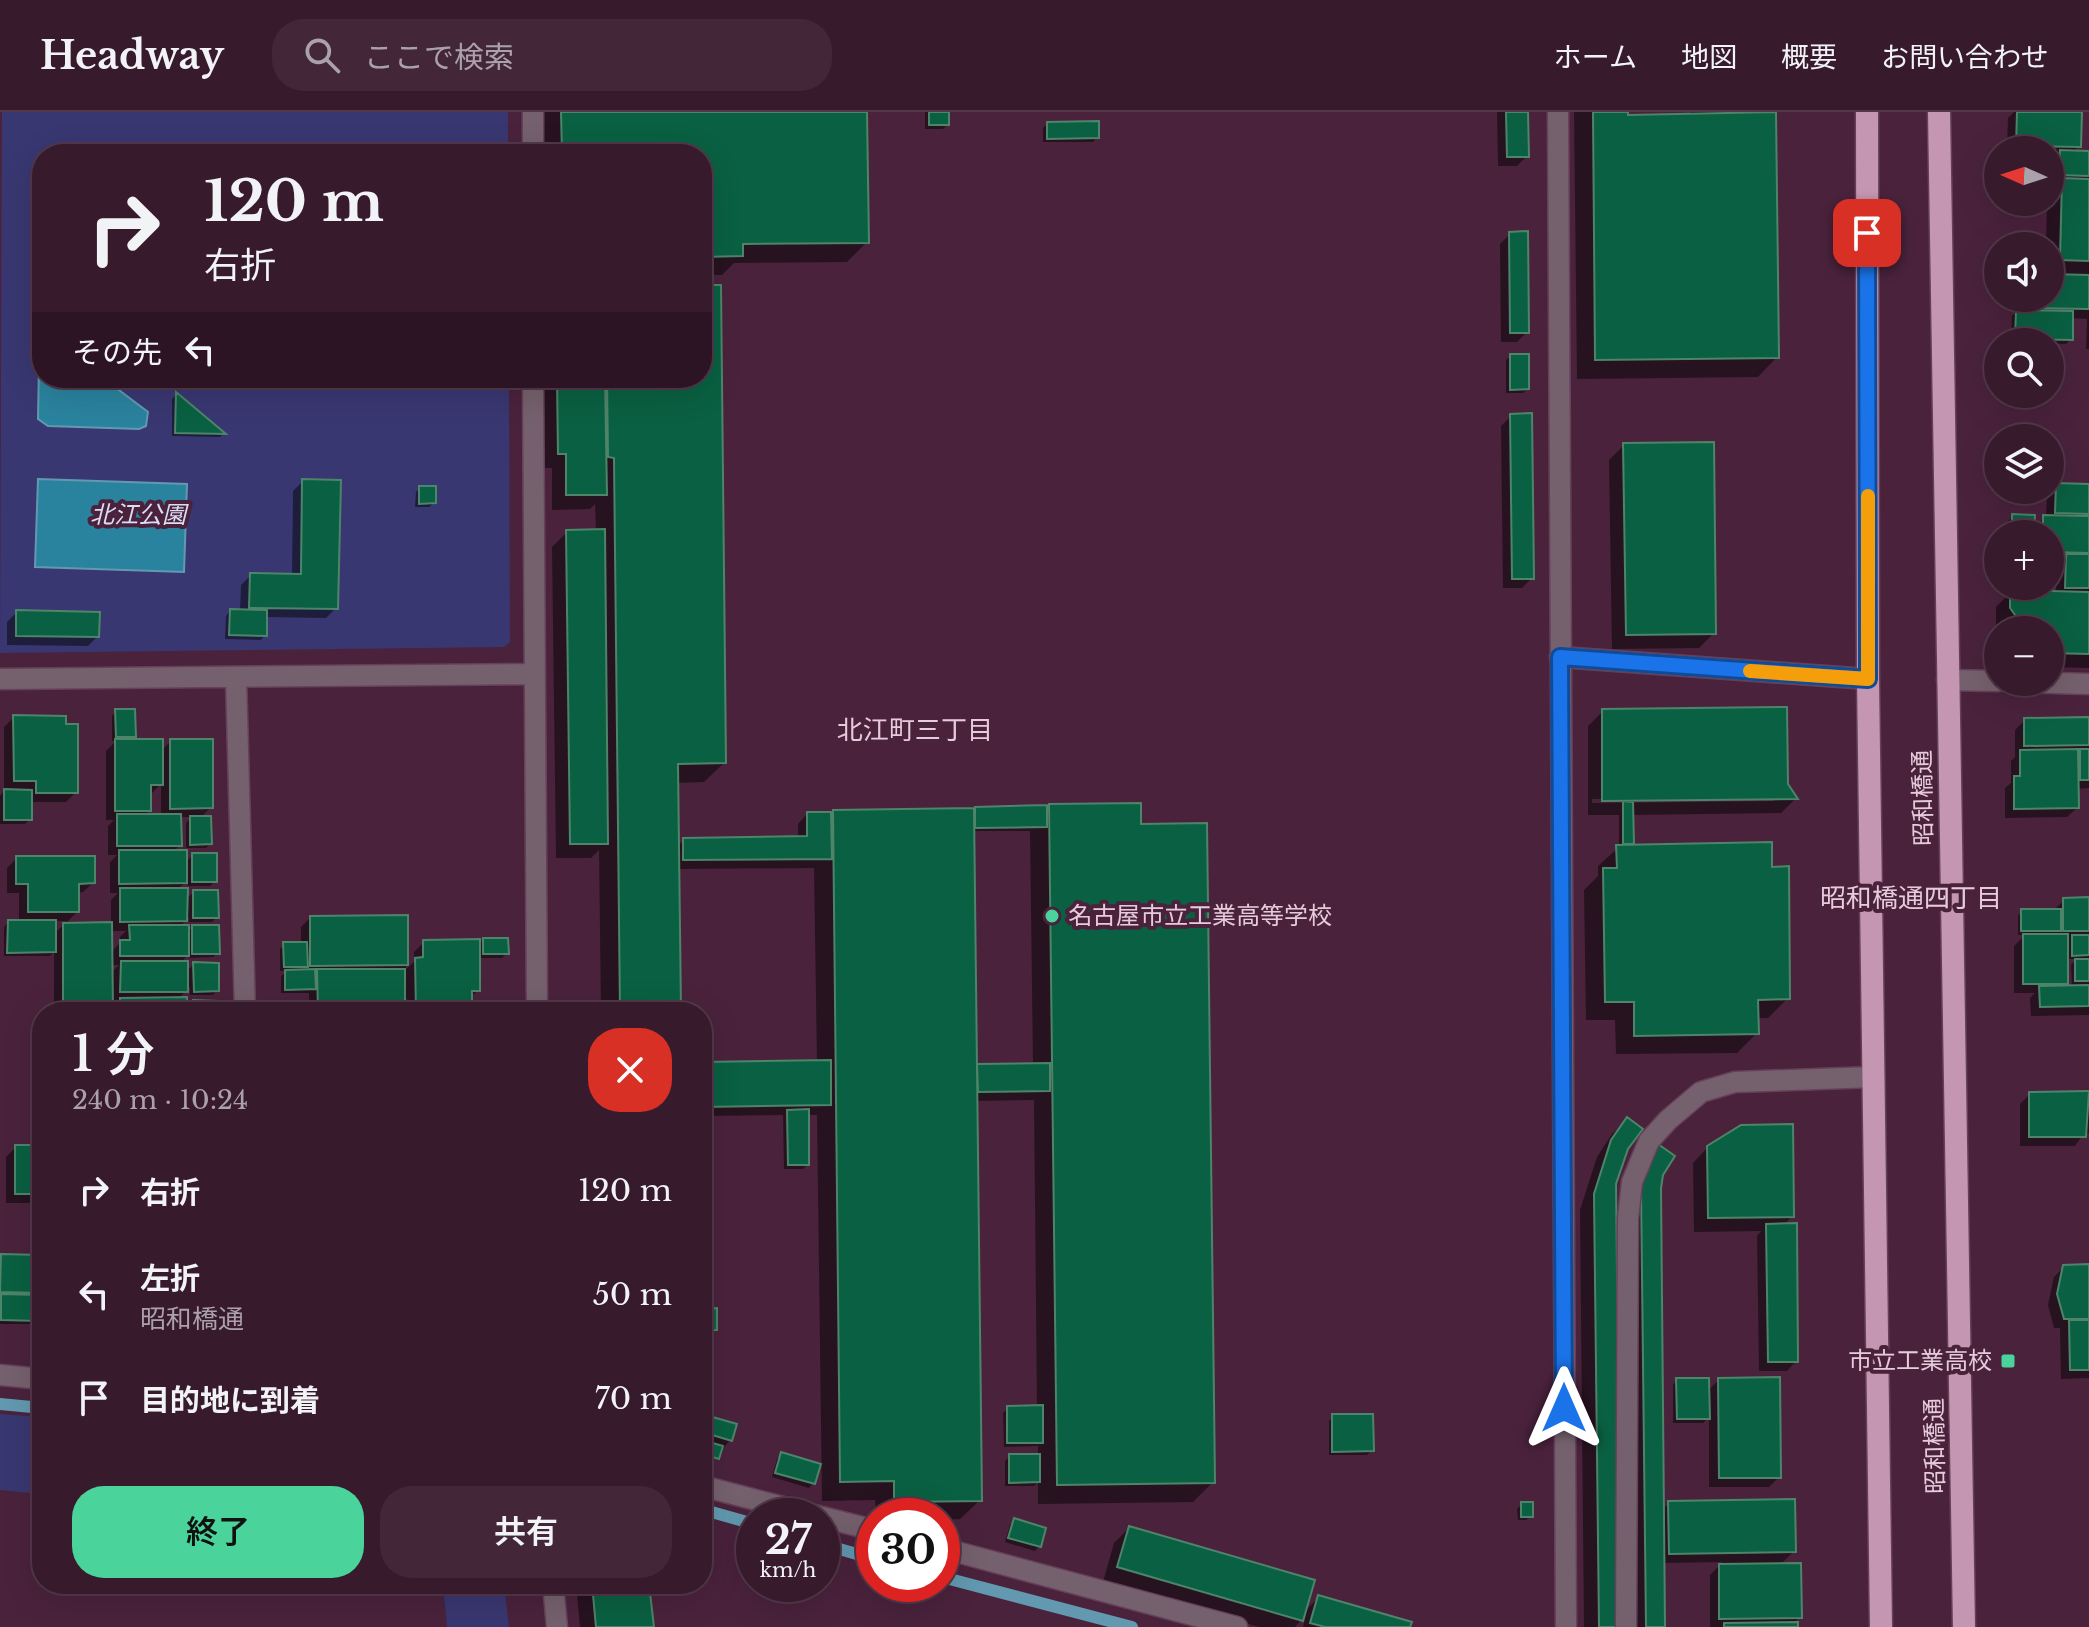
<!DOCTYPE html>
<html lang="ja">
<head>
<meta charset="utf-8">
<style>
	:root { --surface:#381a2d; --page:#432739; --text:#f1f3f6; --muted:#aba1aa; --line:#523849; --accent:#4ad49c }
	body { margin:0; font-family:"Libre Baskerville","Noto Sans JP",serif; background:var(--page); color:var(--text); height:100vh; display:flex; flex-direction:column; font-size:30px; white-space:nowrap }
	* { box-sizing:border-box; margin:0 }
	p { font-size:26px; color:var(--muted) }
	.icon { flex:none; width:44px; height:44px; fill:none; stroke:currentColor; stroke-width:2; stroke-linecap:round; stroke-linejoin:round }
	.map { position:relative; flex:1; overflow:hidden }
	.details { position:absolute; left:32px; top:890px; width:680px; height:592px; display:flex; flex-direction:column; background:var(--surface); border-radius:32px; box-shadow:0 8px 32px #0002,0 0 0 2px var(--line) }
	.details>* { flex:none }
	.banner { position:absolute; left:32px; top:32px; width:680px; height:244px; border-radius:32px; box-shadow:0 8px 32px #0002,0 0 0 2px var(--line); background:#381a2d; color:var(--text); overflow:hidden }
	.needle { width:52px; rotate:273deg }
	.fabs { position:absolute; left:1984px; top:24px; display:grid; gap:16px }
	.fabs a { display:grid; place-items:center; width:80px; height:80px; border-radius:50%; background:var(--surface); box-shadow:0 8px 32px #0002,0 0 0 2px var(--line); font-size:40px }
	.speed { position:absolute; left:736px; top:1386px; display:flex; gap:16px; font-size:40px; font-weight:700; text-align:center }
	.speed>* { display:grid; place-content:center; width:104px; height:104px; border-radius:50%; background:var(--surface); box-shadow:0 8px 32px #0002,0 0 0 2px var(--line); line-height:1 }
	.speed small { font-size:20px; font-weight:400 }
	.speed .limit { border:12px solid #d22; background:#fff; color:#111 }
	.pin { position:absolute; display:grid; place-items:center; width:68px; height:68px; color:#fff; margin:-34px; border-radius:16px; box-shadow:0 4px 12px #0006 }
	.me { position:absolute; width:88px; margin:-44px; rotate:0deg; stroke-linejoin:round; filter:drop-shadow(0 0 6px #0008) }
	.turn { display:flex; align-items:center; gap:28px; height:168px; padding:0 40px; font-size:36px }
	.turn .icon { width:104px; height:104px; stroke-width:2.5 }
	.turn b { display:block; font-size:56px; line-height:68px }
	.then { display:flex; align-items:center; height:76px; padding:0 40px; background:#0003; gap:16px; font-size:30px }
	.round { display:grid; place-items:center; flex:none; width:84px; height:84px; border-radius:32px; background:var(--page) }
	.overview { display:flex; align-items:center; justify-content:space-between; height:136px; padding:0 40px }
	h1 { font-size:48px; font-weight:600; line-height:60px }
	.button { display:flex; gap:16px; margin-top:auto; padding:16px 40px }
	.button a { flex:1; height:92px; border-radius:32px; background:var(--accent); color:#111; font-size:32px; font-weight:600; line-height:92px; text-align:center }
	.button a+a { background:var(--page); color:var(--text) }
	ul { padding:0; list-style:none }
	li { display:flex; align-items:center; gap:24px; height:104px; padding:0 40px }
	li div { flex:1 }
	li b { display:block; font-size:30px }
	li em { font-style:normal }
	header { display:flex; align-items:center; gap:48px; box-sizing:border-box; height:112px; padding:0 40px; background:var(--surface); border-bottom:2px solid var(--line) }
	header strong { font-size:38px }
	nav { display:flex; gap:44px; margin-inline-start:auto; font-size:28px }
	.search { width:560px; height:72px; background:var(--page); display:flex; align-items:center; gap:20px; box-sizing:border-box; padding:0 28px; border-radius:32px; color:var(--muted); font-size:30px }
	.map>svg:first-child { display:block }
</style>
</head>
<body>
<header>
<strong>Headway</strong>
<div class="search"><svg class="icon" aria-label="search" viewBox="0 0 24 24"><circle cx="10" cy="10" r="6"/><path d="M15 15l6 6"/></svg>ここで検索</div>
<nav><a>ホーム</a><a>地図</a><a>概要</a><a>お問い合わせ</a></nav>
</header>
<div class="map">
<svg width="2089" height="1515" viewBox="0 0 2089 1515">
	<rect width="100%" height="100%" fill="#4a223c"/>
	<path fill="#393771" d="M2,0H508V42H42V266H509L510,530L504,535L0,541Z
		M0,1302L42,1305V1382L0,1378Z
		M443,1472H504L509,1515H447Z"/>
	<path fill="#2a839e" stroke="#6299b0" stroke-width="2" d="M42,247V266H103L148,300L146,314L139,317L48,314L38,307L39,251Z
		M38,367L187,372L184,460L35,455Z"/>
	<path fill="#0007" fill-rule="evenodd" d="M542,0H865L867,130L847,150L734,151L722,163H702V42H543Z
		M925,0H947V13L943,17H925Z
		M1497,0H1526L1527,44L1517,54H1498Z
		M1574,0H1626V5L1691,4V0H1774L1777,245L1758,265L1577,267Z
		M2014,0H2080L2079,34L2073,40L2089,41V237H2086L2087,207L2071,206V227L2066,232L2011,230L2012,204L2016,200L2017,186H2050V134H2046L2047,90H2050V81L2058,73L2050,72L2051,50L2057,44H2050V38H2007L2008,6Z
		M1047,12L1097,25L1093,30H1043V16Z
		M1510,122L1527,220L1517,230H1501L1500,132Z
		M702,175L724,651L704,670L676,671L677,735L684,728L798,727V712L807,702L834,700L976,697L1045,699L1050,694L1139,714L1213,1370L1193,1390L1038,1392V1370L1034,1374H1005V1349L1010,1344H1038V1334L1004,1335L1003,1301L1008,1296L1037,1295L1034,988L975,989L980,1388L960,1407L942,1408V1404H876L875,1388L822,1389L817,1003H807V1053L803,1057H784L783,1003L702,1004V952L817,950L814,756L678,757L679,900H601L599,738L591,746H556L552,435L567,420H596L595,392L590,397L552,398V356H544L543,266H702ZM972,719H1030L1033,953L978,954L975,957Z
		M1511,244L1528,276L1523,281H1506V248Z
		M176,283L223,322L220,325L172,324V287Z
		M1511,304L1532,466L1522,476H1503L1501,314Z
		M1624,333L1714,521L1699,536L1612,537L1609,348Z
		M303,369L336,496L326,506L265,505V523L261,528L225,527L226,504L230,499L240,500L241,473L251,463L292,464L293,379Z
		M2056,373L2089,374V556L2050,555V518H2001L1996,512V495L2011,480L2056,481L2057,449H2050V422H2008V409L2013,404L2032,417L2046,405L2047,383Z
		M420,376L434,391L429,395H415L416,380Z
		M17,500L97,525L88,534L7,533V510Z
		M116,599L134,625L129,629L161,639L171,629L211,695L200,706L210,732L206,736H186V711L192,705H179L180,733L173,740L185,751L193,743L215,769L210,774H188V767L177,778L185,788L194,780L217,805L212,810H189V805L179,815L187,821L193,815L218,841L213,845L189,846V842L180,851L186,860L194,852L217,878L213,883H190V875L178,887L185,900H54V840L50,844H4V815L8,810H19V781H7V756L17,746L93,771L83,780L77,781V800L64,813L111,812V788L118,781H110V750L117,743H108V714L114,708H106V639L116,629H112V604ZM161,672V704H144L149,699L151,682ZM54,809H67L54,822ZM110,819H126L120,825L121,830L110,841ZM110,853H119L110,862ZM110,889H120L111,898Z
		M1603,599L1786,672L1796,686L1781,701L1631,703L1632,731L1628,735L1770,757L1788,886L1768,906H1756L1757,921L1737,941L1616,942L1615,908H1586L1584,778L1598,764V754L1619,735V703H1588V614ZM1774,685V689L1592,691V687Z
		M14,605L76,680L66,690H30V707L25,712H0V684L4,679V615Z
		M2089,607V676L2077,677V696L2067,705L2005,706V676L2011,671V649L2015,645V618L2025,608Z
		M2089,787V903L2031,904L2030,886L2035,881H2014V834L2025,823H2018V804L2022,799L2054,798L2064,788ZM2066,847H2077L2071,853L2072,875L2062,876L2066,871Z
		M406,805V857L414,850V840L424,830L478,833L484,828L507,841L502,846H478V878L470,886L464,900H407V886L393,900H309V881H281V864L287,859H280V837L284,832H301V815L310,806Z
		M2089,981V1021H2084L2075,1034H2020V992L2030,982Z
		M1627,1008V1036L1614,1071L1619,1515H1584L1580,1098L1597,1045L1612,1022Z
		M16,1035H42V1091H6V1045Z
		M1708,1035L1792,1104L1783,1114L1796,1249L1787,1259H1759L1757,1124L1761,1119L1694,1120L1693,1051Z
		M1661,1063L1662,1398L1669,1391L1794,1439L1780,1453L1800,1505L1796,1509V1515H1710V1463L1723,1450L1663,1451V1515H1631V1070Z
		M2,1144L39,1154L42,1151V1176L33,1185L37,1208L32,1212H0V1187L3,1183H0Z
		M2089,1154V1266L2061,1267L2060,1216H2054L2048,1193L2054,1165L2064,1155Z
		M702,1199L715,1217L702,1230Z
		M1677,1268L1707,1279L1719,1268L1779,1365L1769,1375H1709V1305L1703,1311H1673V1273Z
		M702,1304L730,1328L707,1356L702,1355Z
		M1333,1304L1372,1338L1367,1343H1329V1309Z
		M782,1342L813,1371L809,1376L772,1365L777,1347Z
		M1522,1392L1531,1404L1526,1408H1518L1517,1397Z
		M1014,1409L1039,1434L1035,1439L1005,1430L1010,1413Z
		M1129,1416L1304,1500L1319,1485L1408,1515H1303L1306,1503L1295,1515H1259L1103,1470L1114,1431Z
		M576,1472H647L652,1515H580Z"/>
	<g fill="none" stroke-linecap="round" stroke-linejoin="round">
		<path stroke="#6299b0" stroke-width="12" d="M0,1292L42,1296
			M708,1399L754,1412
			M822,1432L874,1447
			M942,1465L1132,1515"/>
	</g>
	<path fill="#0a6042" stroke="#4e846a" stroke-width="2" d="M561,0H867L869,131L743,132V144L702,145V42H562Z
		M929,0H949V13H929Z
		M1506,0H1528L1529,45H1507Z
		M1593,0H1628V3L1776,0L1779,246L1595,248Z
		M2017,0H2082L2081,35L2016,34Z
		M1099,9V26L1047,27V10Z
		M2060,38L2089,39V64L2059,63Z
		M2062,66L2089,67V149L2060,148Z
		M1528,119L1529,221H1510L1509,120Z
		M2050,162L2089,163V197L2025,196V186H2050Z
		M702,173H721L726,651L678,652L681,900H620L614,346L608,345L607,266H702Z
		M2016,198L2073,199V228L2015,227Z
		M1510,242H1529V277L1510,278Z
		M557,266H605L607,383H566V342H558Z
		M176,280L226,322L175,321Z
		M1532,301L1534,467H1512L1510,302Z
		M1714,330L1716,522L1626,523L1623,331Z
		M302,367L341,368L338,497L249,496L250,461L301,462Z
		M2056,371L2089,372V402L2055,401Z
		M419,374H436V391L419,392Z
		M2012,402L2035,403L2034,422H2012Z
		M2043,403L2089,404V441L2050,440V422H2043Z
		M605,417L608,732H570L566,418Z
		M2066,442H2089V476H2065Z
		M2010,478L2089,480V542L2050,541V518H2026L2010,496Z
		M230,497L267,498V524L229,523Z
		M16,498L100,500L99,525L16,524Z
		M1787,595L1788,672L1798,687L1602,689V597Z
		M115,597H135L136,625H116Z
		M13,603L66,604V612H78V681H36V669H14Z
		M2089,605V633L2024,634V606Z
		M115,627H163V673H151V699H115Z
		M170,627H213V696L170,697Z
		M2078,637L2079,696L2014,697V664H2020V638Z
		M2080,637H2089V668H2080Z
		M4,677L32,678V708H4Z
		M1623,689L1633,690L1634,732H1623Z
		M1141,691V712L1207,711L1215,1371L1057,1373L1049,692Z
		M1047,693V715L975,716V695Z
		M974,696L982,1389L894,1390V1369L840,1370L833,698Z
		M807,700H831L832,747L683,748V726L807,724Z
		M117,702H181L182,734H117Z
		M190,704H211L212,732L190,733Z
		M1772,730V755L1789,754L1790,887L1758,888L1759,922L1634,924V890H1605L1603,756H1617L1616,733Z
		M119,738H187V771L119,772Z
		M192,741H217V770H192Z
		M16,744H95V771L79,772V800H28V772H16Z
		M120,776H188L187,809L120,810Z
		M193,778H218L219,806H193Z
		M2089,785V819H2063V786Z
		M2021,797H2061V819H2021Z
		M408,803V853L310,854V804Z
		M8,808H56V840L7,841Z
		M112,810L113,900H63V811Z
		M129,813H189V844H120V828H130Z
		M192,813H219L220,842H192Z
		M2023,822H2068V872H2023Z
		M2072,823H2089V843L2072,844Z
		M483,826H508L509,842H483Z
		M480,827V879H472V891H466V900H416L415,846L423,845V828Z
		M283,830H307L308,855H284Z
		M2075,847H2089V869H2075Z
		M121,849H188V880H120Z
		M193,850L219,851V879L194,880Z
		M315,857L316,877L285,878V858Z
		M317,857H405V891H393L394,900H318Z
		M2089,873V894L2040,895L2039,874Z
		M187,885V900H120V886Z
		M193,888L217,889V900H193Z
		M831,948V993L702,995V950Z
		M1050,951V979L978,980L977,952Z
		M2089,979L2086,1025H2029V980Z
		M809,997V1053H788L787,998Z
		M1627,1005L1643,1017L1628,1037L1616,1072L1621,1515H1599L1594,1082L1611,1028Z
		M1793,1012L1794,1105L1708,1106L1707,1034L1741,1013Z
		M1658,1032L1675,1044L1663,1063L1661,1076L1665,1515H1646L1641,1076L1642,1065Z
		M15,1033H42V1082H15Z
		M1797,1111L1798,1250H1768L1766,1112Z
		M1,1142L42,1143L40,1181L0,1180Z
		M2089,1152V1207H2064L2057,1182L2063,1153Z
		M1,1182L39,1183V1209L1,1208Z
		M717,1196V1218H702V1197Z
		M2069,1208H2089V1258H2070Z
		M1780,1265L1781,1366H1719L1718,1266Z
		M1676,1266H1709L1710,1307H1677Z
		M1043,1293V1331H1007V1294Z
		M702,1302L737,1312L732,1329L702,1320Z
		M1332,1302H1373L1374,1339L1332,1340Z
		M702,1328L723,1334L719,1347L702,1342Z
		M781,1340L821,1352L815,1372L775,1361Z
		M1009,1342H1040V1370L1009,1371Z
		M1795,1387L1796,1440L1669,1442L1668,1389Z
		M1521,1390H1533V1405H1521Z
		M1014,1406L1046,1416L1041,1435L1008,1426Z
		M1129,1414L1315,1468L1303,1509L1117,1455Z
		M1801,1451L1802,1506L1719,1507V1452Z
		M592,1472H649L654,1515H596Z
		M1318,1483L1412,1510L1410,1515H1325L1310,1511Z
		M1798,1510V1515H1724V1511Z"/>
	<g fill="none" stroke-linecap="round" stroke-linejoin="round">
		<defs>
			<path id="service" d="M1626,1515L1628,1106L1632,1070L1649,1029L1668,1008L1701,980L1735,970L1873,965"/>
			<path id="minor" d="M533,0V42
				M1558,0L1566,1515
				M533,266L537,900
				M1560,545L1868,567
				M236,565L245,900
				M0,567L533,562
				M1947,568L1998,569
				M2019,570L2089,572
				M0,1263L42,1267
				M702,1374L818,1404
				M822,1405L874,1418
				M942,1436L1237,1515
				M553,1472L557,1515"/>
			<path id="trunk" d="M1867,0L1868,567L1881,1515
				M1939,0L1964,1515"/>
		</defs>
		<use href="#service" stroke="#664059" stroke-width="23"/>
		<use href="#minor" stroke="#664059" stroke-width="23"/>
		<use href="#trunk" stroke="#664059" stroke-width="25"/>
		<use href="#service" stroke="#75616d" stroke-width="20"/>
		<use href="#minor" stroke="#75616d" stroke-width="20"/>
		<use href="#trunk" stroke="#c496b2" stroke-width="22"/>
	</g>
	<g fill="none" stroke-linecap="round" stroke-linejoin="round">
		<defs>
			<path id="route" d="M1564,1296L1560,545L1868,567L1867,121"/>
		</defs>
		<use href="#route" stroke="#114b97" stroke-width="20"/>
		<use href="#route" stroke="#1a73e8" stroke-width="14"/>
		<path stroke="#f59e0b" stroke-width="14" d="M1750,559L1868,567V384"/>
	</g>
	<g fill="#4ad49c" stroke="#4a223c" stroke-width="3">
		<circle cx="1052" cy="804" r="8"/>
		<rect x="2000" y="1241" width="16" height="16" rx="4"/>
	</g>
	<g text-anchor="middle" stroke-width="8" stroke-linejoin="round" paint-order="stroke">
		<g font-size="24" font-style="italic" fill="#dbddf7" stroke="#4a223c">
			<text x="138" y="411">北江公園</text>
		</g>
		<g font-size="24" fill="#e6cbdb" stroke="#4a223c">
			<text transform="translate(1923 686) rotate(-91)" y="8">昭和橋通</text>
			<text transform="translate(1935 1334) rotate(-91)" y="8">昭和橋通</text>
		</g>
		<g font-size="24" fill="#e6cbdb" stroke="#4a223c" text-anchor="start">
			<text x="1068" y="812">名古屋市立工業高等学校</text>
			<text x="1992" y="1257" text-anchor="end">市立工業高校</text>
		</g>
		<g font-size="26" fill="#e6cbdb" stroke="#4a223c">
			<text x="915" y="627">北江町三丁目</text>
			<text x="1911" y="795">昭和橋通四丁目</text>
		</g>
	</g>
</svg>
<div class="fabs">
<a><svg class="needle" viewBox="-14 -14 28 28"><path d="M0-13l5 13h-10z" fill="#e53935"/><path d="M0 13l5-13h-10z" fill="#aba1aa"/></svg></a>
<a><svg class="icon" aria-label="sound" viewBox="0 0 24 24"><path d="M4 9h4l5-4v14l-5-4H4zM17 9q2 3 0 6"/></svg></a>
<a><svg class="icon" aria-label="search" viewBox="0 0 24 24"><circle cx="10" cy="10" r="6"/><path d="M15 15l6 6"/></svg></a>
<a><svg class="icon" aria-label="layers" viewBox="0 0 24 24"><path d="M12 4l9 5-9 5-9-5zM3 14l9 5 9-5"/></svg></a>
<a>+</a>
<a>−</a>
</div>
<div class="speed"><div>27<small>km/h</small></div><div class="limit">30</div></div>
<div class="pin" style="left:1867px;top:121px;background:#d93025"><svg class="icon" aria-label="arrive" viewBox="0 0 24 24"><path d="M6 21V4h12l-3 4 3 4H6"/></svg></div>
<svg class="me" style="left:1564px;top:1296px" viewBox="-20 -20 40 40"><path d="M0-17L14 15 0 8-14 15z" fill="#1a73e8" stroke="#fff" stroke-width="4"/></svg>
<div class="banner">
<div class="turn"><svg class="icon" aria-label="right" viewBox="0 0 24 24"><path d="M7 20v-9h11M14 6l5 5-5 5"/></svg><div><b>120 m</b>右折</div></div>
<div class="then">その先<svg class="icon" aria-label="left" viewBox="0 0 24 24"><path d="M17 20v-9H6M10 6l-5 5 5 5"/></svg></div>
</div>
<section class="details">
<div class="overview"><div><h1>1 分</h1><p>240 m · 10:24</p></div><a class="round" style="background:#d93025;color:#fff"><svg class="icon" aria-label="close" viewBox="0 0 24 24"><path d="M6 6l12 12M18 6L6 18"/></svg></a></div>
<ul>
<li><svg class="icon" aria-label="right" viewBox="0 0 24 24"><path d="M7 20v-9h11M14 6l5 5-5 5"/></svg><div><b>右折</b></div><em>120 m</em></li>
<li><svg class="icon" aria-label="left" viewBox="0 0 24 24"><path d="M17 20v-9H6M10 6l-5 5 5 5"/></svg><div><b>左折</b><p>昭和橋通</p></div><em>50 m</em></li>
<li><svg class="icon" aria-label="arrive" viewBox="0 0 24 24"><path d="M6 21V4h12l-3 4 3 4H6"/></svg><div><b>目的地に到着</b></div><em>70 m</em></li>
</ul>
<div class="button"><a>終了</a><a>共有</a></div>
</section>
</div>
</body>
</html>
